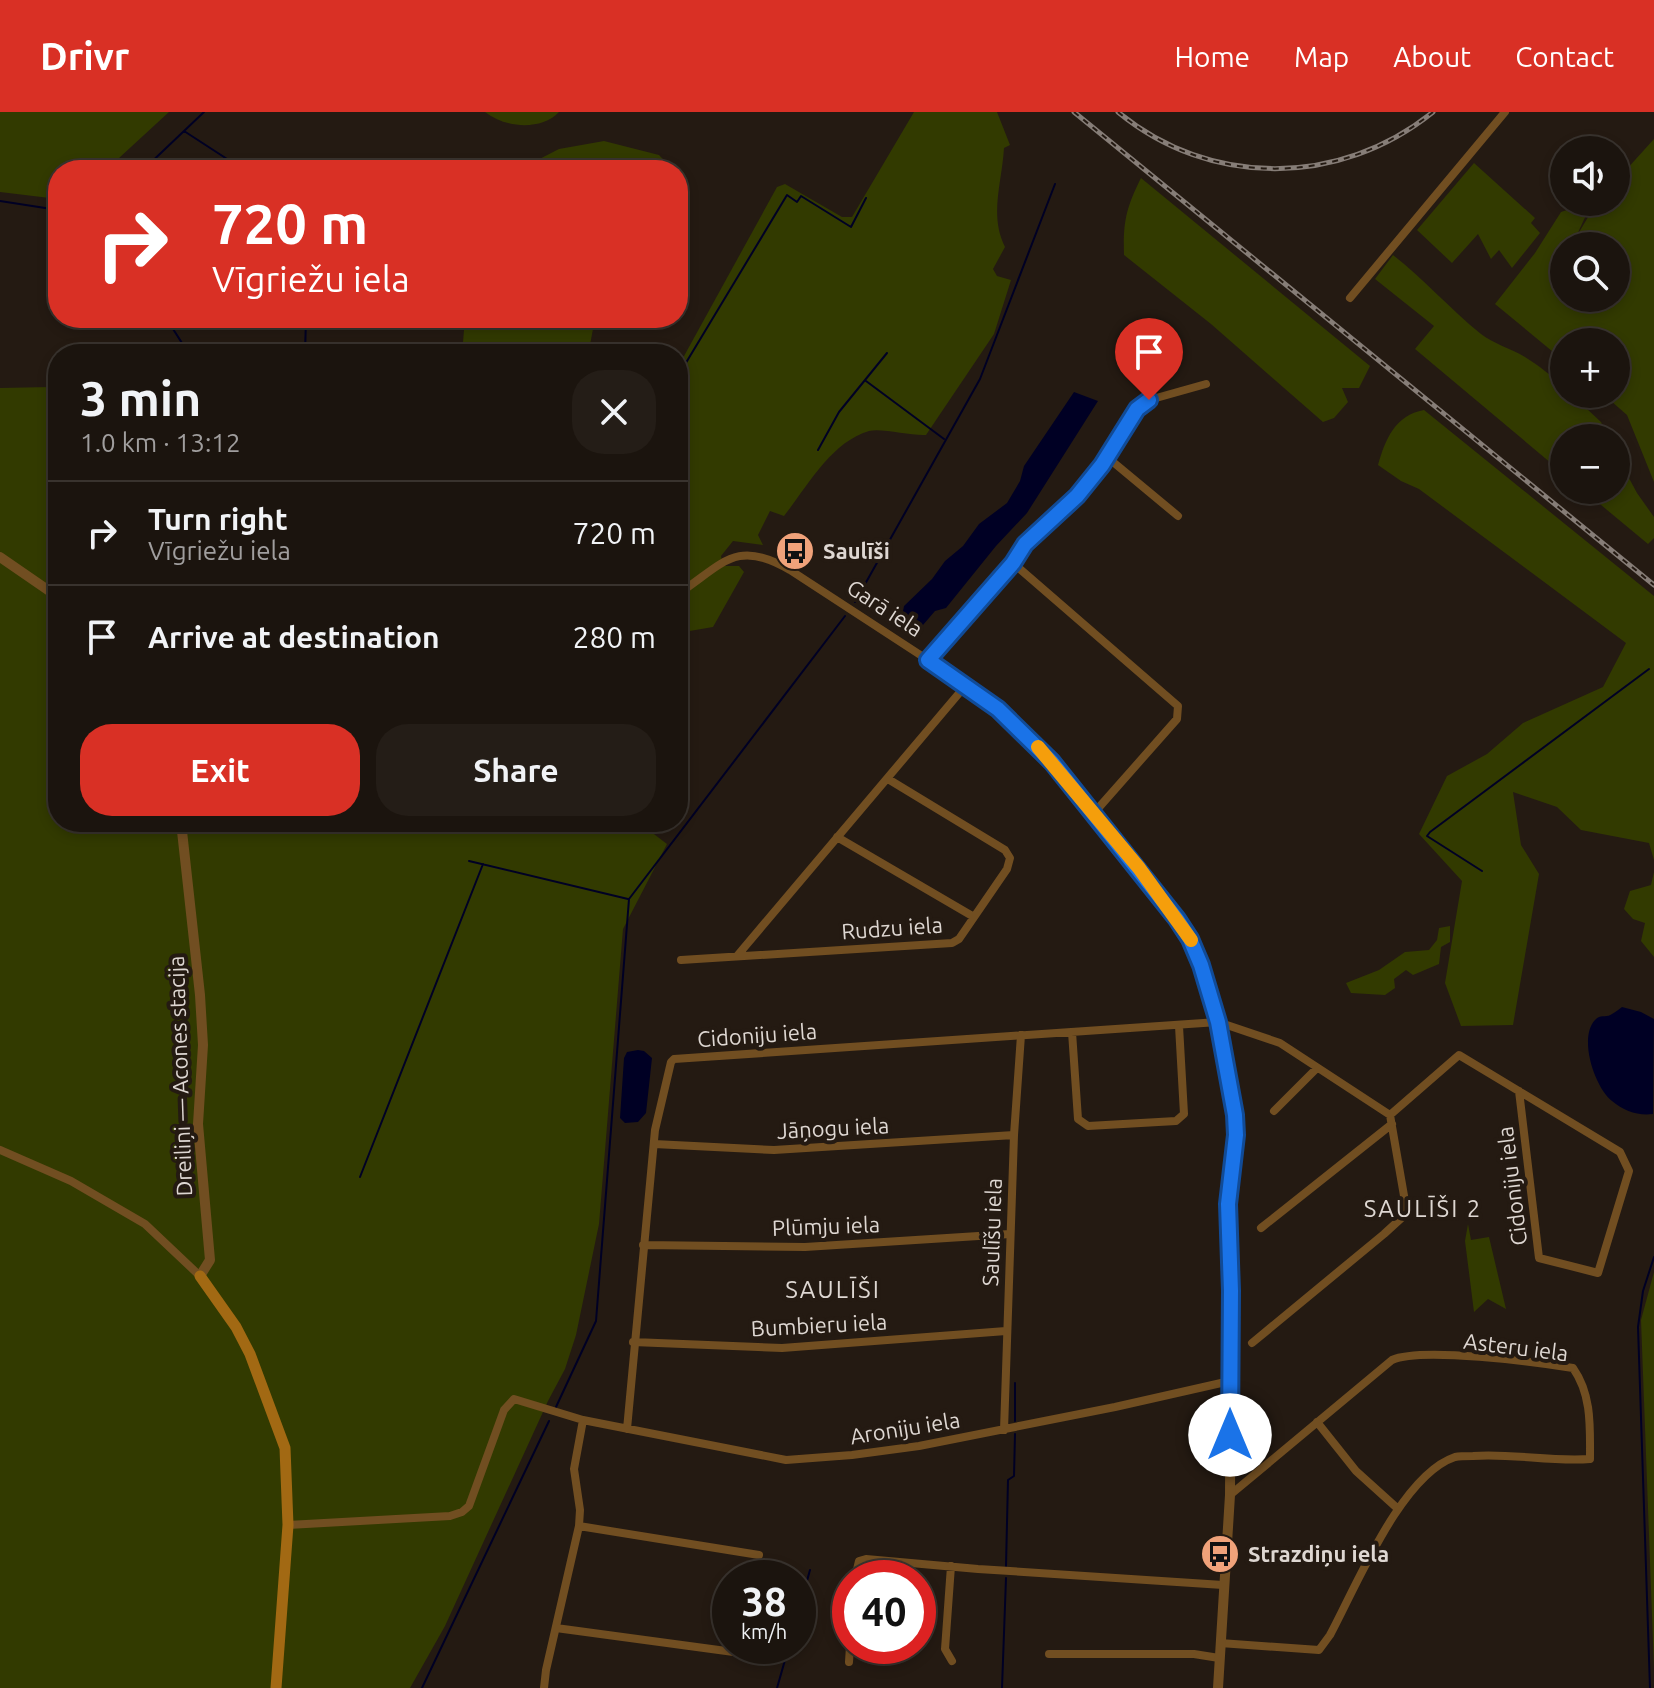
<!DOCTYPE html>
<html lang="en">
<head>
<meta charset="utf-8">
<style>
	:root { --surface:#1b140e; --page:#241d17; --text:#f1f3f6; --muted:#a09e9e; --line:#39332e; --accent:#d93025 }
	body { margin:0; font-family:Ubuntu,sans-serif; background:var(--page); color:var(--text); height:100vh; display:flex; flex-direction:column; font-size:30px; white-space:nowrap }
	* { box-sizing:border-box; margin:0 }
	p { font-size:26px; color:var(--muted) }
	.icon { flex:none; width:44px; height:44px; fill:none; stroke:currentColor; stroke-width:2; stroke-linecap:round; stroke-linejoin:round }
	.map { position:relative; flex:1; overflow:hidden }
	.side { position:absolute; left:48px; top:232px; width:640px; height:488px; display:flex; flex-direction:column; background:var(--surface); border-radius:32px; box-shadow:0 4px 12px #0003,0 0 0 2px var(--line) }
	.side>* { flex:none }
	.guide { position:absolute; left:48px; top:48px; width:640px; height:168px; border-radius:32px; box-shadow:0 4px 12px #0003,0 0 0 2px var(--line); background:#d93025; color:#fff; overflow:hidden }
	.buttons { position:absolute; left:1550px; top:24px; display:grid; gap:16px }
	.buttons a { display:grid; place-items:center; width:80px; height:80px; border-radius:50%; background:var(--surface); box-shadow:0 4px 12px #0003,0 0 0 2px var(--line); font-size:40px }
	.speed { position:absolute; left:712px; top:1448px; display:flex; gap:16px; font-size:40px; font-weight:700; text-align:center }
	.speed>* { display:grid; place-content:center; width:104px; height:104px; border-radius:50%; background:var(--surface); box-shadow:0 4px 12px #0003,0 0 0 2px var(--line); line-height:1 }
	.speed small { font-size:20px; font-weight:400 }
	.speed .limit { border:12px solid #d22; background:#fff; color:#111 }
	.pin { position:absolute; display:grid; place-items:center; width:68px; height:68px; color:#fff; margin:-82px -34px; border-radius:50% 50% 50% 0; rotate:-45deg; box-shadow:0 0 8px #0007 }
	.pin .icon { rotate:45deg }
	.me { position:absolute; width:88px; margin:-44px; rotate:0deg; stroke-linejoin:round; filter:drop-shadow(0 0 6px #0008) }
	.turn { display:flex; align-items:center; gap:28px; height:168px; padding:0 32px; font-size:36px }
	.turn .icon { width:104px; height:104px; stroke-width:2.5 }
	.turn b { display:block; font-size:56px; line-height:68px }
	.round { display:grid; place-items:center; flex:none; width:84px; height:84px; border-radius:32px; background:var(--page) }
	.head { display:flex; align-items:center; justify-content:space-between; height:136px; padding:0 32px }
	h1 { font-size:48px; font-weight:600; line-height:60px }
	.action { display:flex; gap:16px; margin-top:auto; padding:16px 32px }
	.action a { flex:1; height:92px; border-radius:32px; background:var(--accent); color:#fff; font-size:32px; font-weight:600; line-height:92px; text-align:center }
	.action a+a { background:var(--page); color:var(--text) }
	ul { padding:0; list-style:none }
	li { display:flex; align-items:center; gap:24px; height:104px; padding:0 32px; border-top:2px solid var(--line) }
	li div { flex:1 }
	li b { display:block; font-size:30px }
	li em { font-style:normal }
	header { display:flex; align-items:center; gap:48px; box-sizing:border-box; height:112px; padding:0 40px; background:var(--accent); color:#fff }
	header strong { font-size:38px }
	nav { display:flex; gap:44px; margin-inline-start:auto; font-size:28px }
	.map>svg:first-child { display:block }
</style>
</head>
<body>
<header>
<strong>Drivr</strong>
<nav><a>Home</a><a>Map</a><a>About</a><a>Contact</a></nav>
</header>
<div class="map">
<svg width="1654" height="1576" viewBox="0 0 1654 1576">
	<rect width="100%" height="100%" fill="#241a12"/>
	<path fill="#323a00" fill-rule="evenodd" d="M0,0H169L106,58H58V87L0,80Z
		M485,0H559C541,19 505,16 485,0Z
		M914,0H997L1010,33L1004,36C1002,71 989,103 1005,135L993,157L997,164L1011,168L994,222L926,323C911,324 882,316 869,319C831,330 807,375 784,404L770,399L758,423L763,433L733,429L721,444L723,454H739L744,460L713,515L678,521V255L777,75L785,72L842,105H852Z
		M1654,27V370L1627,303L1603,282H1616V230H1564V249L1495,192L1535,141L1561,100L1579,94L1588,99L1575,127L1597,90H1616V69ZM1564,134H1616V186H1564Z
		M604,29L659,43L673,58H518L559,37Z
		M1474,51L1535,106L1531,111L1540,121L1512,156L1499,138L1491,147L1478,122L1452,151L1417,118Z
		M1141,66L1370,254L1359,276H1342L1348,290L1334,306L1323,310L1211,212L1124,143C1123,110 1126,96 1141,66Z
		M1393,143C1424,167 1450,197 1481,222C1494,232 1510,236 1525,245C1538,253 1552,264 1564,275V282H1571L1601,310L1608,326H1564V362L1415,237L1434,214L1375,167Z
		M465,206H502L503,210H515L518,206H595L590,233L596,242H462Z
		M50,275L58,297V710H647L646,716L667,732L623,817L599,1112L576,1223L565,1257L548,1289L445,1514L410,1576H0V276Z
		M1424,298L1654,484V748L1649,731L1581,718L1557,695L1513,680L1521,733L1539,762L1513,913L1461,914L1445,871L1462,769L1419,722L1447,664L1487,642L1523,611L1603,575L1626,531L1419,377L1401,369L1378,353C1385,328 1395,303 1424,298Z
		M1616,342L1637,381L1654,405V426L1648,432L1583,378H1616Z
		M1654,760V845L1641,829L1645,811L1633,807L1624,797L1630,779L1651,773Z
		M1450,814V830L1441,835L1439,852L1413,863L1406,858L1394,867L1395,876L1385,883L1351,881L1346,871L1379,858L1405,840L1429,838L1437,828L1439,816Z
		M1468,1112L1471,1128L1489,1125L1506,1197L1488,1187L1474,1200L1465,1129Z
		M1654,1160V1557L1641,1208Z"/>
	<path fill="#000024" d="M1074,280L1098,289L1027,401L996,434L946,496L935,499L923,513H914L902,504L904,494L932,467L945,449L963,434L979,412L1007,391L1020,369L1024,354Z
		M1622,895L1641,900L1654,907L1653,1002C1638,1004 1624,999 1612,989C1595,976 1578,926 1595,908C1600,902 1607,906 1612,902C1616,900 1619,897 1622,895Z
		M638,938L644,939L652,946L646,1001L638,1010L625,1011L620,1006L624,946L627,940Z"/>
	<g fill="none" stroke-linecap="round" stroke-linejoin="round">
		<path stroke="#000024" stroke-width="2" d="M184,19L244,58
			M143,58L204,0
			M0,89L58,98
			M166,206L189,242
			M305,242L306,206
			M678,264L787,83L797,90L801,84L851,115L866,86
			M866,269L944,327
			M818,338L839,300L887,241
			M855,490L980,267L1055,72
			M469,749L628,787
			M1482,759L1427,724L1430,720L1649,557
			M360,1065L483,752
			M556,1295L596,1209L629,787L845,504
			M1015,1309V1271
			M1006,1454L1008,1368L1014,1364L1015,1322
			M798,1501L810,1458
			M422,1576L549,1309
			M777,1576L789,1534
			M1002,1576L1006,1466
			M1650,1576L1638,1215L1643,1179L1654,1145"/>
		<path stroke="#714e21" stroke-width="8" d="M1350,186L1505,0
			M1107,345L1178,404
			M1013,451L1178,594L1177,607L1094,701
			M678,482C723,452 736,426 790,458L928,548L1013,451L1025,432L1059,403L1077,384L1102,353L1137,297L1149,288L1206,272
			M837,725L974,805
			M737,844L966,573
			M681,848L952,831L959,827L1007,757L1010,746L1005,738L888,667
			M1072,920L1078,1007L1088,1014L1176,1009L1184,1002L1179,914
			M1274,999L1317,956
			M654,1032L774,1038L1014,1023
			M0,1038L71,1069L145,1112L200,1164
			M1261,1116L1392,1012
			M643,1133L805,1135L1010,1122
			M633,1230L782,1236L1006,1219
			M1252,1231L1384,1122L1407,1101L1390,1003
			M1317,1310L1356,1359L1397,1396
			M627,1317L655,1018L671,950L674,947L1218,910L1280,931L1390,1003L1459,943L1620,1040L1629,1059L1598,1161L1539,1146L1519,979
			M1004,1318L1014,1023L1021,923
			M288,1413L450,1404L462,1400L469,1394L504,1298L514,1287L583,1308L786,1348L852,1343L919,1334L1115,1295L1230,1269
			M579,1414L759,1443
			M951,1454L945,1537L952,1549
			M855,1466L859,1449L866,1447L978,1457L1223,1473
			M556,1516L741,1541
			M1220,1531L1319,1538L1330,1523C1356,1475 1401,1363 1455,1345C1460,1344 1468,1344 1473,1344C1512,1341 1551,1350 1590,1347C1590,1315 1592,1283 1573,1256C1536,1250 1421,1235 1392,1248L1230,1383
			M1049,1542H1194L1219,1546
			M849,1550L850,1534
			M544,1576L546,1558L579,1414L580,1398L574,1357L583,1308"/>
		<path stroke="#714e21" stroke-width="10" d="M0,445L58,485
			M928,548L978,582L1025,622L1052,650L1139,756L1190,827L1201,853L1218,910L1235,1003L1236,1023L1228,1092L1231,1179L1230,1383L1218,1576
			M181,710L200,883L203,933L198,1012L210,1148L200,1164"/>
		<path stroke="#a26913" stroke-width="11" d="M200,1164L236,1215L250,1242L285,1336L288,1413L276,1576"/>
		<defs>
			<path id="rail" d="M1074,0L1654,473
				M1118,0C1210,76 1340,75 1433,0"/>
		</defs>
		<use href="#rail" stroke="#867d77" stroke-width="5"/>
		<use href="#rail" stroke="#241a12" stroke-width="2" stroke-dasharray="6" stroke-linecap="butt"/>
	</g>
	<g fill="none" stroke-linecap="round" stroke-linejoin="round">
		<defs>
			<path id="route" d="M1149,288L1137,297L1102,353L1077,384L1025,432L1013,451L928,548L998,597L1052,650L1177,807L1190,827L1201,853L1218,910L1235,1003L1236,1023L1228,1092L1231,1179L1230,1323"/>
		</defs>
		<use href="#route" stroke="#114b97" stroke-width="20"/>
		<use href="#route" stroke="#1a73e8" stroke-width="14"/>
		<path stroke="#f59e0b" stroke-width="14" d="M1038,635L1139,756L1191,828"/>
	</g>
	<defs>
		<symbol id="bus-disc" viewBox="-11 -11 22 22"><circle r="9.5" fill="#f0a27a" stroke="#241a12"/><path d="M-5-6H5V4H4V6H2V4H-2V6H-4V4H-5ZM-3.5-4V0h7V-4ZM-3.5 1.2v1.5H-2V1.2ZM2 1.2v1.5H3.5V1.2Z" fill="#111"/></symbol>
	</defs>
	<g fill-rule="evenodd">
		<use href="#bus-disc" x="773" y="417" width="44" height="44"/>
		<use href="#bus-disc" x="1198" y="1420" width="44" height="44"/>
	</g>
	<g text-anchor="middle" stroke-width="8" stroke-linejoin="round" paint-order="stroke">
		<g font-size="22" font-weight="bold" fill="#ded7d2" stroke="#241a12" text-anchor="start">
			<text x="823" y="447">Saulīši</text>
			<text x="1248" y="1450">Strazdiņu iela</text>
		</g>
		<g font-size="22" fill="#ded7d2" stroke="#241a12">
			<text transform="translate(885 496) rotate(33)" y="8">Garā iela</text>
			<text transform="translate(892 816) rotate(-4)" y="8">Rudzu iela</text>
			<text transform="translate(757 923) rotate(-4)" y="8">Cidoniju iela</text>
			<text transform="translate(180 964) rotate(-92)" y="8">Dreiliņi — Acones stacija</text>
			<text transform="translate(833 1016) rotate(-3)" y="8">Jāņogu iela</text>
			<text transform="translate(1512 1074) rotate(-97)" y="8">Cidoniju iela</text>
			<text transform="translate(826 1114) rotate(-2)" y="8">Plūmju iela</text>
			<text transform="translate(992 1120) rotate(-88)" y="8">Saulīšu iela</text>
			<text transform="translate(819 1213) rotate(-3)" y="8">Bumbieru iela</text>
			<text transform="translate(1516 1235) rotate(7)" y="8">Asteru iela</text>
			<text transform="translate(905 1316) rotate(-9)" y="8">Aroniju iela</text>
		</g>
		<g font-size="24" letter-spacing="2" fill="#ded7d2" stroke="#241a12">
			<text x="1423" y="1105">SAULĪŠI 2</text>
			<text x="833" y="1186">SAULĪŠI</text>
		</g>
	</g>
</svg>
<div class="buttons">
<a><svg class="icon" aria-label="sound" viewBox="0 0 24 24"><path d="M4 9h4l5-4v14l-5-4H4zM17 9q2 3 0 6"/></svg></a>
<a><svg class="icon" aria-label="search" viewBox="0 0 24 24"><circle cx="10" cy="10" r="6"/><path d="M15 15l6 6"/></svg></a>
<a>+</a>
<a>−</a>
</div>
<div class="speed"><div>38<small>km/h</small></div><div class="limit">40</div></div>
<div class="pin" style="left:1149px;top:288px;background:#d93025"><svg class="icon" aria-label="arrive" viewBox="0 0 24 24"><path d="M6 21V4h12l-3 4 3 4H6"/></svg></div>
<svg class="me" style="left:1230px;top:1323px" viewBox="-20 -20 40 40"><circle r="19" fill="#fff"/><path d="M0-13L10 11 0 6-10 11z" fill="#1a73e8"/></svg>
<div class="guide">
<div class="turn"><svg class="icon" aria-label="right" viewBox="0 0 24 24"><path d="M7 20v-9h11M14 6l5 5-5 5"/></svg><div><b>720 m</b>Vīgriežu iela</div></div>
</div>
<section class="side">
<div class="head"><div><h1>3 min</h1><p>1.0 km · 13:12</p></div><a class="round"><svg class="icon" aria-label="close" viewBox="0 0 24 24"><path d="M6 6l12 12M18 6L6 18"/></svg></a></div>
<ul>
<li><svg class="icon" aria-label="right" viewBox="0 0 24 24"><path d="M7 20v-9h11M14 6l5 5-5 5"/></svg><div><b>Turn right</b><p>Vīgriežu iela</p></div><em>720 m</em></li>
<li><svg class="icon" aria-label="arrive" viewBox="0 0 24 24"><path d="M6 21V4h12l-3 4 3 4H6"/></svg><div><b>Arrive at destination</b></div><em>280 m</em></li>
</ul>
<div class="action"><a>Exit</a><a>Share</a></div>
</section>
</div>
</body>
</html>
